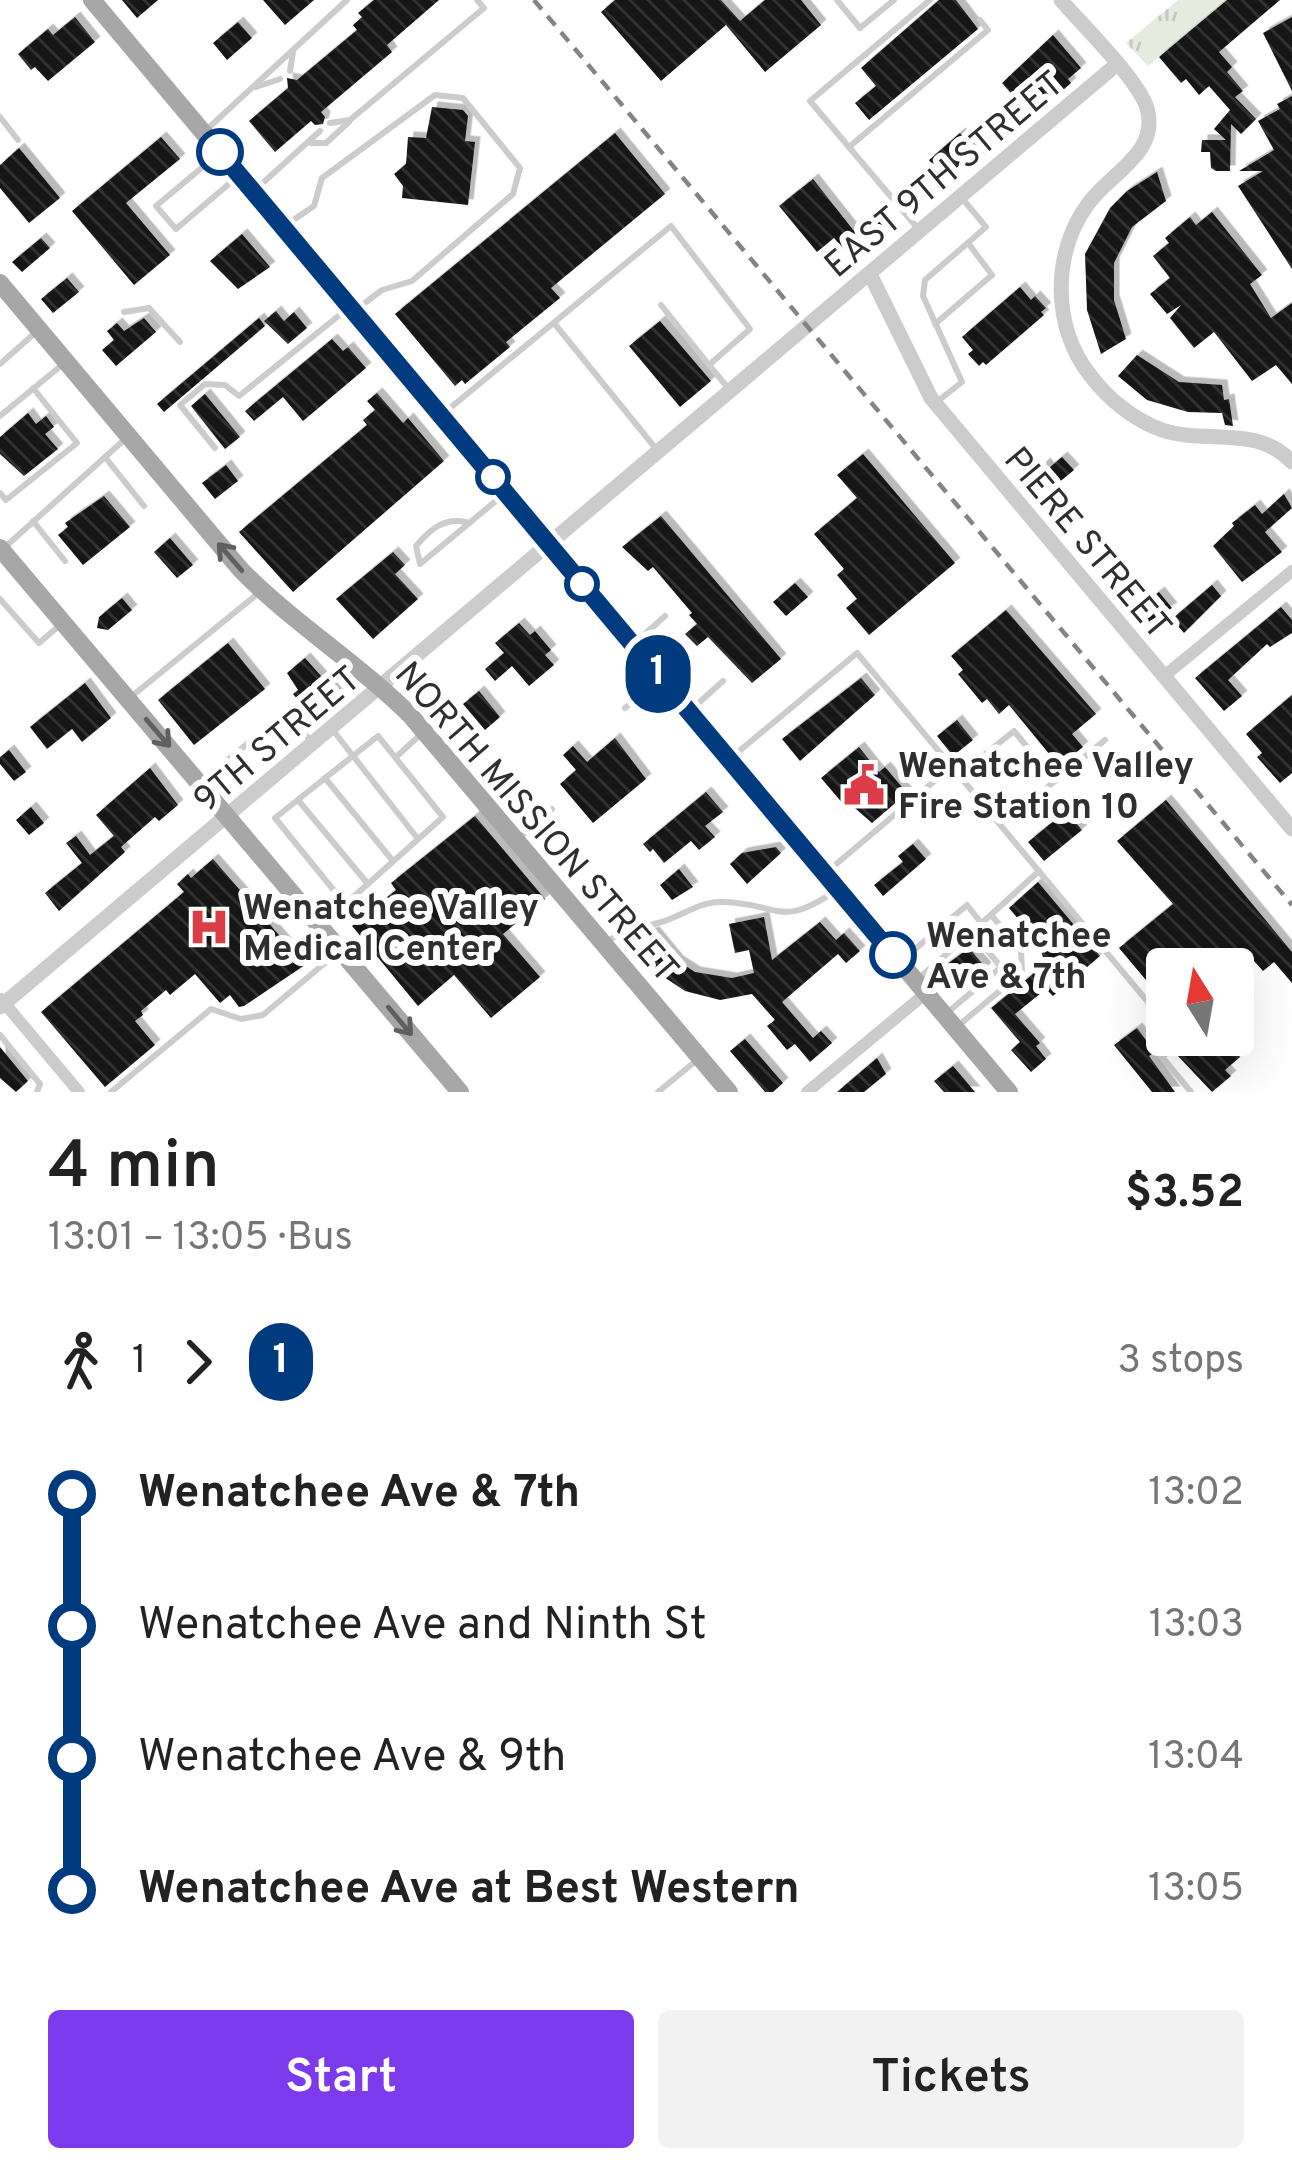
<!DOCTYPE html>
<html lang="en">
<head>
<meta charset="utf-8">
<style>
  body { margin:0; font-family:Overpass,sans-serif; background:#f2f2f2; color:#222; height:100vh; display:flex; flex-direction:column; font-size:45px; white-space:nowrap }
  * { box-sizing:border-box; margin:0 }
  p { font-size:39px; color:#767676 }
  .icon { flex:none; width:66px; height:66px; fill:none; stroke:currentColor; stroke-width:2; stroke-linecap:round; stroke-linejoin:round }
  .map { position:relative; height:1092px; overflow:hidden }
  .sheet { display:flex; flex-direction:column; background:#fff; flex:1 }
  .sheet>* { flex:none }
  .badge { padding:0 24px; border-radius:39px; font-size:42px; line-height:78px }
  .needle { width:78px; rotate:349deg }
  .fabs { position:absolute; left:1146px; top:948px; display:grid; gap:24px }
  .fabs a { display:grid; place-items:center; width:108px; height:108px; border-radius:12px; background:#fff; box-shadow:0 12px 48px #0002; font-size:60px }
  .map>.badge { position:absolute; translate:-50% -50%; box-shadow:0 0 0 6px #fff }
  .legs { display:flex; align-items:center; gap:18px; height:132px; padding:0 48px; font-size:39px }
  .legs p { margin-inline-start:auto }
  .head { display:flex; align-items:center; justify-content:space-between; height:204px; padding:0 48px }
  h1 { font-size:66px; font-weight:600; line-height:90px }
  .action { display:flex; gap:24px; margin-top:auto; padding:24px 48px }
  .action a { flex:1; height:138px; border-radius:12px; background:#7c3aed; color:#fff; font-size:48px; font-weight:600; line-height:138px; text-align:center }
  .action a+a { background:#f2f2f2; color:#222 }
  ul { padding:0 48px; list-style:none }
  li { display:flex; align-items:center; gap:42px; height:132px; font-size:45px }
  li i { display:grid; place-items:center; width:18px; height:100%; margin:0 15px; background:currentColor }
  li i::after { content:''; width:30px; height:30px; margin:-15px; border:9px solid; border-radius:50%; background:#fff }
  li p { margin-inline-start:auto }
  li:first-child i { background:linear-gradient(#0000 50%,currentColor 0) }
  li:last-child i { background:linear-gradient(currentColor 50%,#0000 0) }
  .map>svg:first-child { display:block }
</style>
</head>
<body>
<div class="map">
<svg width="1292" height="1092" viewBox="0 0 1292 1092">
  <defs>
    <pattern id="grass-tufts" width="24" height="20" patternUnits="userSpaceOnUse" patternTransform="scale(3)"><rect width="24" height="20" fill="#e5ebde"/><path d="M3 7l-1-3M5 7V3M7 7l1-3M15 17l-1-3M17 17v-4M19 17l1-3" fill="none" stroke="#c5cabf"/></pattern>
    <pattern id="building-back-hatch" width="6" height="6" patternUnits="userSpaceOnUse" patternTransform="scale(3)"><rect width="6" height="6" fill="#161616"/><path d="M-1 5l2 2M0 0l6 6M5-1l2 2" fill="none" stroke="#303030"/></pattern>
    <filter id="shadow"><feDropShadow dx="5.5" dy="-5.5" stdDeviation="0" flood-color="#0004"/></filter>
  </defs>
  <rect width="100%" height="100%" fill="#fff"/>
  <path fill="url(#grass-tufts)" d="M1178,0H1226L1148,66L1126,43Z"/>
  <g fill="url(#building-back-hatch)" filter="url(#shadow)">
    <path d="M122,0H158L137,18Z"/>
    <path d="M263,0H314L285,25Z"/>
    <path d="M374,0H439L387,45L392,52L321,112L325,117L323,124L315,125L311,121L275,152L249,121L288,88L287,78L297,80L357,30L353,25L362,17L358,13Z"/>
    <path d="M615,0H721L740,21L765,0H801L821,25L765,72L726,25L661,81L601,12Z"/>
    <path d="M939,0H956L978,29L869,120L855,103L876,86L861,68Z"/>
    <path d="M1227,0H1280L1219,52L1232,67L1227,72L1243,91L1235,97L1256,119L1241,134L1231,124L1230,171H1216L1211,168L1210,152H1201L1202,140H1226L1214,129L1230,110L1209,86L1199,95L1186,79L1181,83L1159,57Z"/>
    <path d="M75,17L95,42L48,81L35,67L31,70L18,54L48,29L53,35Z"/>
    <path d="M1292,17V91L1263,33Z"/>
    <path d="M238,22L252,38L227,60L213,43Z"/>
    <path d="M1053,35L1081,68L1068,79L1071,83L1047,104L1038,93L1022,106L1002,83Z"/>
    <path d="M1292,96V269L1238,186L1263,171H1239L1274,150L1258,121L1280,109L1277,104Z"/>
    <path d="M432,107L463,110L468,116L465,141L475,142L468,205L402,198L403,186L394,174L406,164L408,137L426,138Z"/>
    <path d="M615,133L665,194L551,288L560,298L506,342L510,347L465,384L462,380L455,386L395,314Z"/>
    <path d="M960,133L981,159L971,167L966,160L944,178L929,160Z"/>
    <path d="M161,137L180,159L126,203L170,255L134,285L72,211Z"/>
    <path d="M19,148L60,198L29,223L0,188V165Z"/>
    <path d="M1157,172L1166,201L1132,227L1114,263V300L1126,339L1101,354L1087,310L1085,254L1110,208L1127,191Z"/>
    <path d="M813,179L854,231L879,210L893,228L853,261L834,238L817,252L779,206Z"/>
    <path d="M1212,212L1262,275L1250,284L1271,318L1292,303V384L1276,365L1252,381L1214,332L1194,348L1170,318L1181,305L1167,314L1150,294L1170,278L1153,256L1169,243L1165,238L1190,217L1196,225Z"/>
    <path d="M242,234L270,267L238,289L210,261Z"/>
    <path d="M41,238L50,248L22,272L12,262Z"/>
    <path d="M67,278L79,292L53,313L41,299Z"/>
    <path d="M1020,287L1031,300L1035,296L1046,308L1041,312L1044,315L986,365L983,362L979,366L968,354L973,350L962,337Z"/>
    <path d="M276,311L284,321L294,312L307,328L288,344L264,321Z"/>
    <path d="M144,318L156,332L116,366L102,350L114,340L107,331L117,323L124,331Z"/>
    <path d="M259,318L265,326L164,412L157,404Z"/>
    <path d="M660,321L711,381L680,407L629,346Z"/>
    <path d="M332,339L343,351L348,347L366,368L303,421L283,397L254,421L245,411Z"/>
    <path d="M1137,355L1179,382L1222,385L1224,400L1229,399L1233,426L1225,425L1222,413L1188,412L1147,400L1118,376Z"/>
    <path d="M377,393L403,423L408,418L444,461L293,592L239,532L367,425L363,420L375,410L367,401Z"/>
    <path d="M205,394L240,437L225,449L191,406Z"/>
    <path d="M28,413L36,424L46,416L54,427L45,434L58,449L24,476L0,454V437Z"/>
    <path d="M863,454L955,563L869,635L846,608L857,599L837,575L844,569L814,534L857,498L837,475Z"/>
    <path d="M1062,457L1074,470L1046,493L1031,476L1045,463L1049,468Z"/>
    <path d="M226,465L238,481L215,499L202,483Z"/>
    <path d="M1284,494L1292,508L1265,532L1282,552L1242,582L1213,546L1234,526L1232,523L1255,505L1262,514Z"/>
    <path d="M104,496L130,527L83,565L58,535L68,527L65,523Z"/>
    <path d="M661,516L781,659L752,683L708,637L697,646L685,634L697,624L689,615L692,613L653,567L648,571L622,547Z"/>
    <path d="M170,538L193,565L177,578L154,552Z"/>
    <path d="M393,552L405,565L395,574L418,599L373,639L336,599Z"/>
    <path d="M795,583L808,597L786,616L773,602Z"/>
    <path d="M1212,585L1221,596L1184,633L1172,619Z"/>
    <path d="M1159,592L1172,608L1148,622L1138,609Z"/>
    <path d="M122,598L132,610L108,630L97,628L99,617Z"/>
    <path d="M1281,607L1292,620V633L1270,647L1267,644L1228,680L1242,696L1224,711L1195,678Z"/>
    <path d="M1006,610L1096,714L1072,734L1083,747L1059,766L1009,705L999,714L987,699L982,703L958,674L963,670L951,656Z"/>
    <path d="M519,623L530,635L535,631L551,650L545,655L554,665L529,686L512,666L495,681L485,669L504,653L495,643Z"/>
    <path d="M228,643L265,689L194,745L158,700Z"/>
    <path d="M305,658L338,695L312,716L293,694L298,690L287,673Z"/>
    <path d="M861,678L875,695L800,761L782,739Z"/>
    <path d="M85,683L111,718L82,742L72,729L47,749L30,727Z"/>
    <path d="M479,691L500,717L485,730L463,704Z"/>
    <path d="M1292,695V773L1280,783L1257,757L1262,753L1246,734Z"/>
    <path d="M957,720L973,740L953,756L937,736Z"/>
    <path d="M615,738L646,779L593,823L560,784L576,770L563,755L573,746L587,762Z"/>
    <path d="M859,747L879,772L885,767L907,793L872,823L848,802L844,805L821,778Z"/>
    <path d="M9,750L26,772L14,781L0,764V757Z"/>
    <path d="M150,768L178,805L159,821L155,817L121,847L125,852L59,911L45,893L82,863L66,843L76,836L90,855L114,836L96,815Z"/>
    <path d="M706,792L723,812L705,826L715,837L699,850L691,841L664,863L653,849L650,852L643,844Z"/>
    <path d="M1166,800L1292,952V983L1274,962L1263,971L1245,951L1224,969H1213L1198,952L1178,969H1167L1151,986L1119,948L1173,904L1117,841Z"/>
    <path d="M31,807L44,823L29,835L16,820Z"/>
    <path d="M1066,811L1082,830L1044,861L1028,842Z"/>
    <path d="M475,816L545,899L503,934L540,977L491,1018L454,975L418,1006L352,926L396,890L391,883Z"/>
    <path d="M913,844L926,859L883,896L874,885L903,862L898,856Z"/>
    <path d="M776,847L781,853L747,884L730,864L742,853Z"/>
    <path d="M213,859L305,965L244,1006L239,1007L230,995L220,1003L195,974L170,995L166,990L141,1011L143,1015L135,1021L155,1045L105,1087L41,1012L184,892L177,884L188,874L191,878Z"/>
    <path d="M679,869L693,887L672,900L660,885Z"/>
    <path d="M1038,882L1100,956L1053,996L1046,989L1015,1014L1040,1043L1036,1046L1046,1059L1031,1072L1011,1050L1020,1042L991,1008L1033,974L1030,970L1043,957L1038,943L1009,908Z"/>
    <path d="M764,917L772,960L820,922L836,940L844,933L860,951L846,963L838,954L782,1002L813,1038L821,1031L832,1043L810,1062L795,1044L787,1050L767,1026L775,1020L752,994L720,1000L685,991L655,971L633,937L654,932L678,961L695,972L732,978L754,973L749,950L735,953L729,924Z"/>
    <path d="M969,948L986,968L964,988L942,968Z"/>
    <path d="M1137,1028L1155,1052L1149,1056L1175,1092H1152L1114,1045Z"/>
    <path d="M1209,1035H1221L1240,1057L1225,1070L1231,1076L1212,1092L1178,1056Z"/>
    <path d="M745,1039L783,1083L773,1092H765L730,1051Z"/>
    <path d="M0,1047L28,1081L16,1092L0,1078Z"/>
    <path d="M877,1058L886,1074L864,1092H837Z"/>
    <path d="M953,1066L975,1092H944L934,1081Z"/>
  </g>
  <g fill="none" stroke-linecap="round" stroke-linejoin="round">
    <g stroke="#ccc" stroke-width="6">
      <path d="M837,0L860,28L894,0"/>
      <path d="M290,71L293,52"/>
      <path d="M256,87L280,79"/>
      <path d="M0,117L18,140"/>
      <path d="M330,123L350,120L484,8L477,0"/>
      <path d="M204,132L347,0"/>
      <path d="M311,143H326L349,122"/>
      <path d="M849,147L988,30L980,20"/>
      <path d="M217,155L156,206L176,229L237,177"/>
      <path d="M256,189L320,131"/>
      <path d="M286,225L314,206L322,178L435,95L463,98L520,168L513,194L412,281L382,290L357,309"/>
      <path d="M920,231L810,101L930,0"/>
      <path d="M661,305L709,365"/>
      <path d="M124,312L149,308L180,342"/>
      <path d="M554,323L657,450"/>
      <path d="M935,324L992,275L968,243"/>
      <path d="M0,364L36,332"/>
      <path d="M938,401L962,382L923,296L925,280L986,227L961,197"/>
      <path d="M444,413L671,226L750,329L709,365L729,389"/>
      <path d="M0,416L62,365"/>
      <path d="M215,448L180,405L205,384L225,385L239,396L347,309"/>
      <path d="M105,457L144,506"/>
      <path d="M0,493L6,500L77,443L33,388"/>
      <path d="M33,521L65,561"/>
      <path d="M470,523C446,516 431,528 416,546L420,564L503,495"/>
      <path d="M4,548L124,440"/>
      <path d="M0,599L39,643L60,625"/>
      <path d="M636,642L665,616"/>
      <path d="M132,696L261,591"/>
      <path d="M625,708L659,680"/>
      <path d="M692,709L723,681"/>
      <path d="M332,729L418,839"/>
      <path d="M396,757L420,735"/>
      <path d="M732,757L857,653L1167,1025"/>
      <path d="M959,775L1014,731L1055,781L1012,816"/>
      <path d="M325,778L393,861"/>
      <path d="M202,781L286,712L312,742"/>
      <path d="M1055,781L1105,740"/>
      <path d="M298,800L368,884"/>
      <path d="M520,837L552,809"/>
      <path d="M828,871L951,767"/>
      <path d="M324,923L443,817L378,736L275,818L345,904"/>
      <path d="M972,932L1039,871"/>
      <path d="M607,943C622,928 638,928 658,923C679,918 698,902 720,902C778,902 779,930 835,891"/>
      <path d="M901,961L967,905L982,924"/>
      <path d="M919,978L972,932L1001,967L947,1013"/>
      <path d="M958,1026L1022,972L1021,950L992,916"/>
      <path d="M0,1035L40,1084L37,1092"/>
      <path d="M1175,1035L1181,1041L1162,1057L1191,1092"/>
      <path d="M111,1092L211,1009L241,1019L263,1015L338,952"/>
      <path d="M658,1092L697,1060"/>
    </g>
    <g stroke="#ccc" stroke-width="12">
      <path d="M1163,677L1292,571"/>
      <path d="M1,999L79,1092"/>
      <path d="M807,1092L926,993"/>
    </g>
    <g stroke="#ccc" stroke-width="15">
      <path d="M1061,0C1082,25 1138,79 1147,108C1160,153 1110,173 1088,204C1052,253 1052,327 1090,375C1108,399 1134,420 1162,430C1207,445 1256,424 1292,462"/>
      <path d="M870,274L931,398L1292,829"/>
      <path d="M0,1007L1116,65"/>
    </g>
    <g stroke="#a7a7a7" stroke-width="18">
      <path d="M92,0L1009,1092"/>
      <path d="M0,283L241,570C294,624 358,663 411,716L729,1092"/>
      <path d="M0,548L460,1092"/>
    </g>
    <path stroke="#848484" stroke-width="4.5" stroke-dasharray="12 9" stroke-linecap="butt" d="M534,0L1292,905"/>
  </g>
  <defs><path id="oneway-shaft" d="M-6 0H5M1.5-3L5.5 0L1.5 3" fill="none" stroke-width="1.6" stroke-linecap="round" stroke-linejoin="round" transform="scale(3)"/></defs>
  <g stroke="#5f5f5f">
    <use href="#oneway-shaft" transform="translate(230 557) rotate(-131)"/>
    <use href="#oneway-shaft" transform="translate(158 733) rotate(49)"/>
    <use href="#oneway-shaft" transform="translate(400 1021) rotate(50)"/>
  </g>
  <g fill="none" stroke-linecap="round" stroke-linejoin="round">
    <g stroke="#fff" stroke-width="27">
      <path id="line-1" d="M220,152L893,955"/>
    </g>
    <use href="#line-1" stroke="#003b80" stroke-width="18"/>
  </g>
  <defs>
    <g id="civic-bare" transform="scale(3.24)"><path d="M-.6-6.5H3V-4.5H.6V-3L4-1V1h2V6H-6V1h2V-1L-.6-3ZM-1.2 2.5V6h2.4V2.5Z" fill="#db3c45" stroke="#fff" stroke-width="2.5" paint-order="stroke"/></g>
    <g id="hospital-bare" transform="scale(3.24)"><path d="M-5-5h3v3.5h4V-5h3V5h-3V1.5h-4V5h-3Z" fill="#db3c45" stroke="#fff" stroke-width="2.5" paint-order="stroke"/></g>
  </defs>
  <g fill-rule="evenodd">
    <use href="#civic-bare" x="864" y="785"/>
    <use href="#hospital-bare" x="209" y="927"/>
  </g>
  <g fill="#fff" stroke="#003b80" stroke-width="6">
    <circle cx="220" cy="152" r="21"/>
    <circle cx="493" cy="477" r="15"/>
    <circle cx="582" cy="584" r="15"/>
    <circle cx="893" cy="955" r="21"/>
  </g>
  <g text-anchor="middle" stroke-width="12" stroke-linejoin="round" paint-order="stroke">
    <g font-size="36" fill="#2f2f2f" stroke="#fff">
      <text transform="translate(943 173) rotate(-40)" y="13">EAST 9TH STREET</text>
      <text transform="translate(1089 542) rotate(50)" y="13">PIERE STREET</text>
      <text transform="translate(276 738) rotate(-40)" y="13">9TH STREET</text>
      <text transform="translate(538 821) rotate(49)" y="13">NORTH MISSION STREET</text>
    </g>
    <g font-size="36" font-weight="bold" fill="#2f2f2f" stroke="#fff" text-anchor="start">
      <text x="898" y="777">Wenatchee Valley<tspan x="898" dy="41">Fire Station 10</tspan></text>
      <text x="243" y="919">Wenatchee Valley<tspan x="243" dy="41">Medical Center</tspan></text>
    </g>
    <g font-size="36" font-weight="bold" fill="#2f2f2f" stroke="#fff" text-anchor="start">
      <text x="926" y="947">Wenatchee<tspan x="926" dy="41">Ave &amp; 7th</tspan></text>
    </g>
  </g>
</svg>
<div class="fabs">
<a><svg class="needle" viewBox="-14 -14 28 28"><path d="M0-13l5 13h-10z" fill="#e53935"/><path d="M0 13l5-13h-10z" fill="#767676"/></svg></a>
</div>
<b class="badge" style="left:658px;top:674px;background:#003b80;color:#fff">1</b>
</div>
<section class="sheet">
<div class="head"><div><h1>4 min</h1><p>13:01 – 13:05 · Bus</p></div><b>$3.52</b></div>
<div class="legs"><svg class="icon" aria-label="walk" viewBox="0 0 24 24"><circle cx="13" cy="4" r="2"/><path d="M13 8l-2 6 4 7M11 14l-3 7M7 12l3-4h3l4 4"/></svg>1<svg class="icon" aria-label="forward" viewBox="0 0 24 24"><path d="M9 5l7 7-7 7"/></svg><b class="badge" style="background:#003b80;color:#fff">1</b><p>3 stops</p></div>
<ul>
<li><i style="color:#003b80"></i><b>Wenatchee Ave &amp; 7th</b><p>13:02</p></li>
<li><i style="color:#003b80"></i><span>Wenatchee Ave and Ninth St</span><p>13:03</p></li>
<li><i style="color:#003b80"></i><span>Wenatchee Ave &amp; 9th</span><p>13:04</p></li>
<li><i style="color:#003b80"></i><b>Wenatchee Ave at Best Western</b><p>13:05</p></li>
</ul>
<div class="action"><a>Start</a><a>Tickets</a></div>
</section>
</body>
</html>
